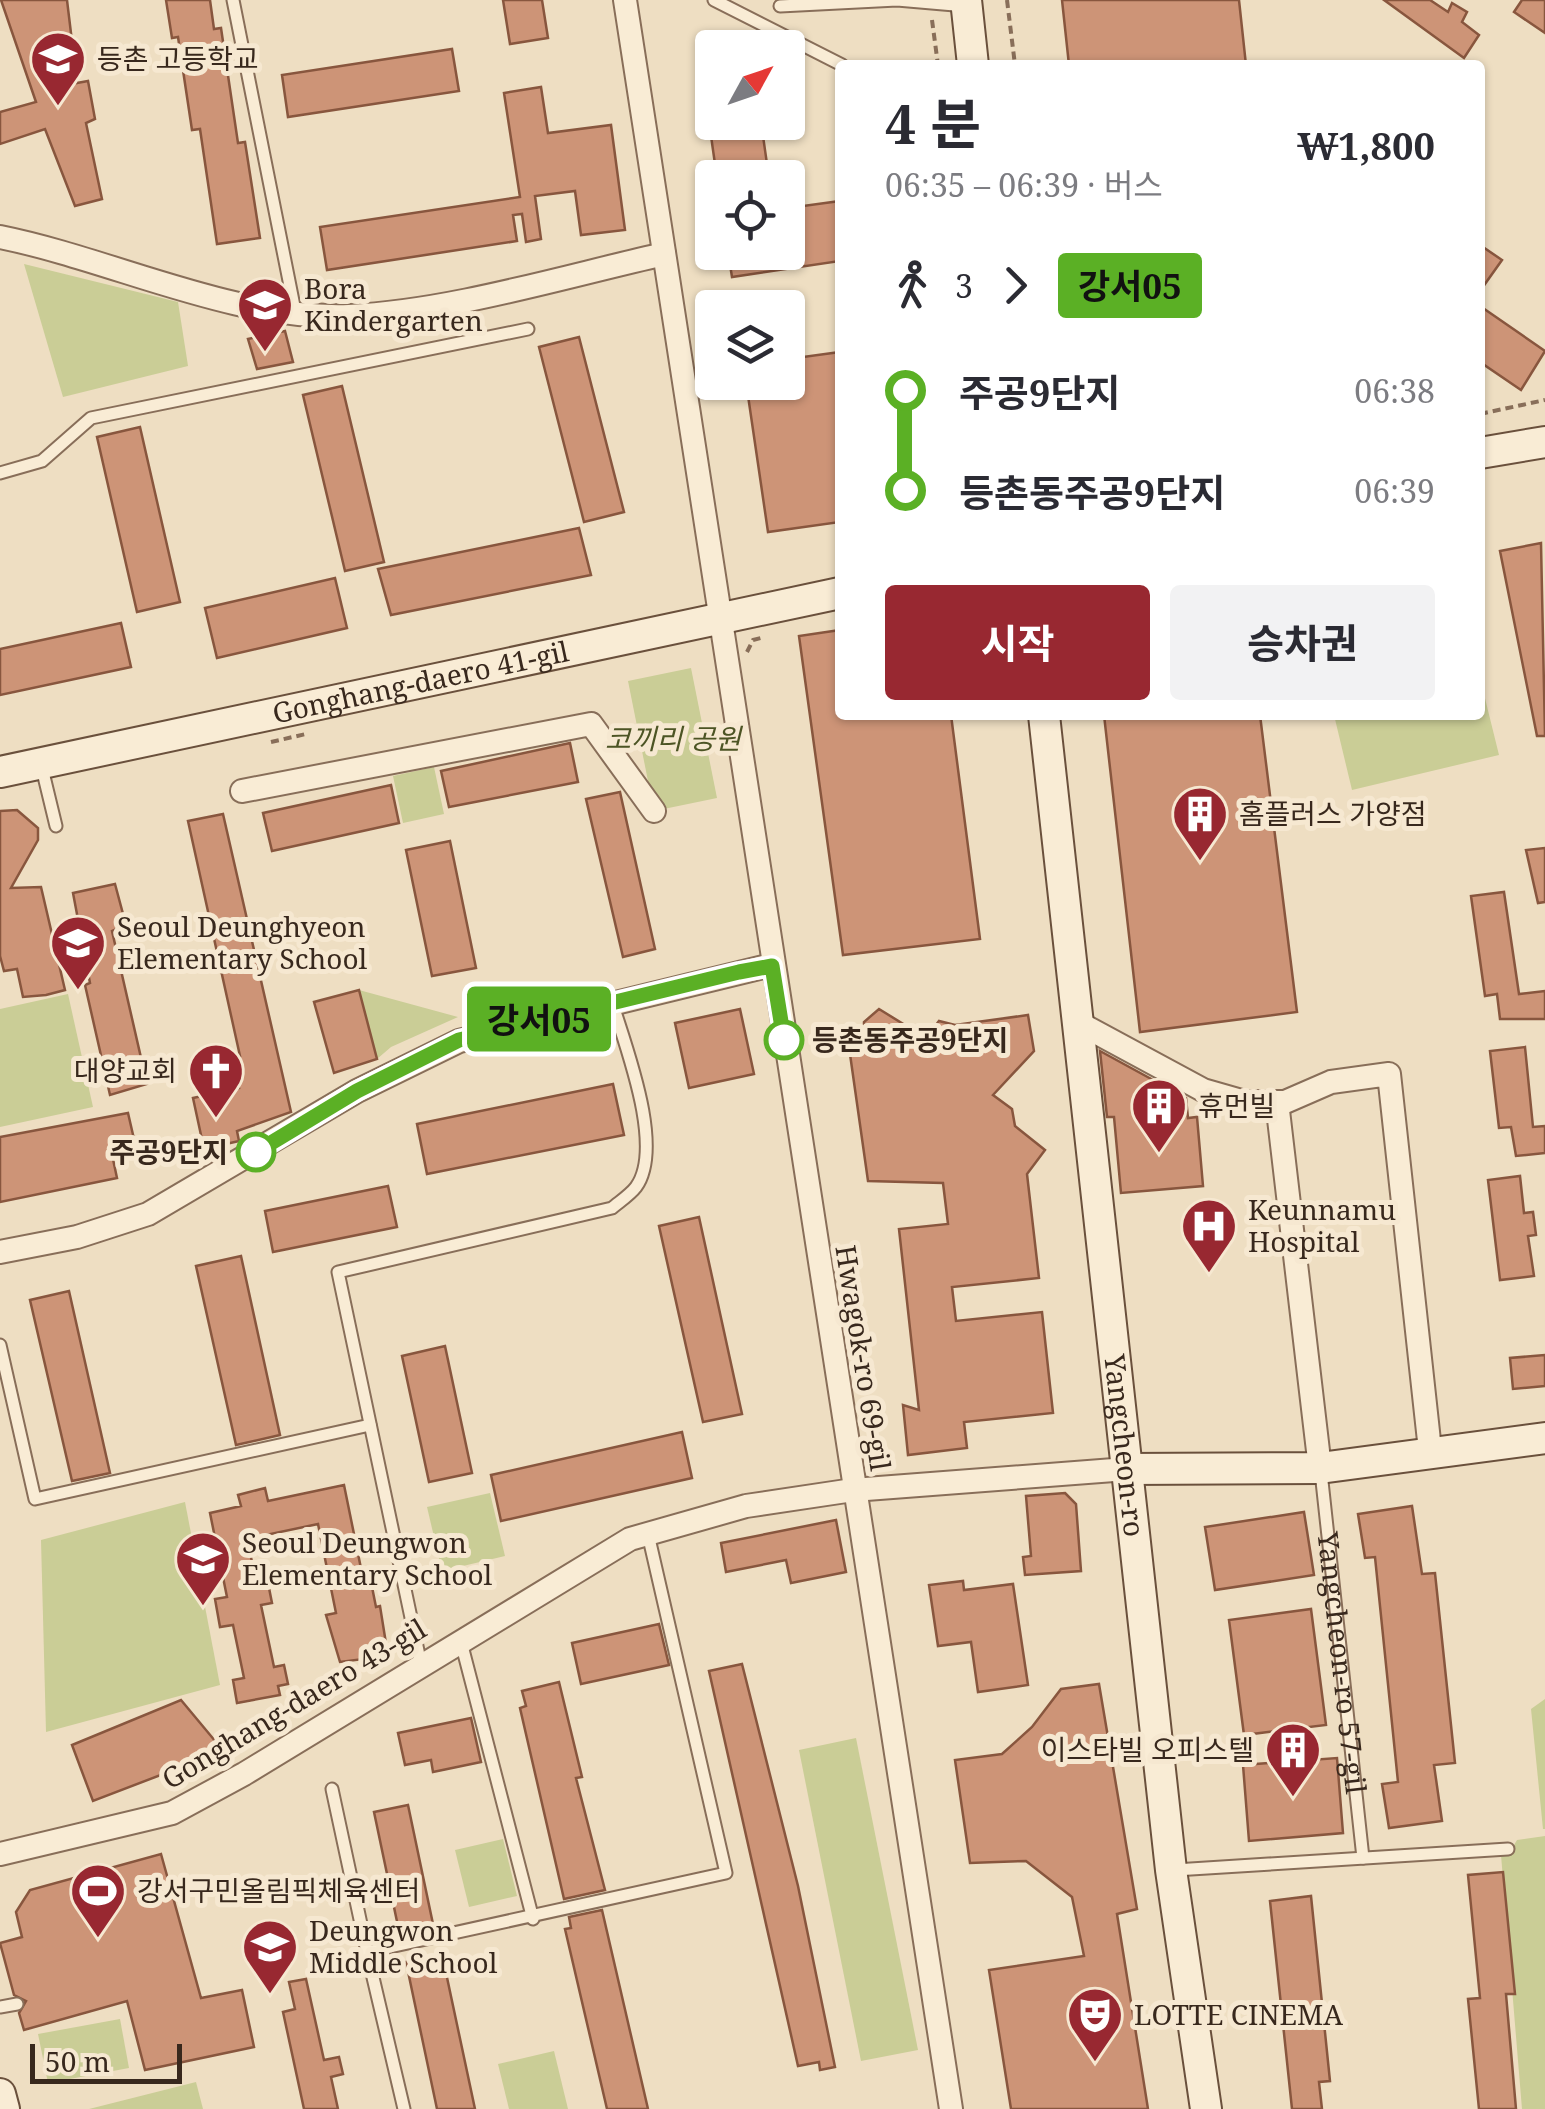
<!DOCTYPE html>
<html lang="ko">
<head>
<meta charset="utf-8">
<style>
  body { margin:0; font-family:"Noto Serif","Noto Sans KR",serif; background:#f2f2f3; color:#2b2b33; height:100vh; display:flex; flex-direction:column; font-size:38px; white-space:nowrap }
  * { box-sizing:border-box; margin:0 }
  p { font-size:32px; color:#7c7c81 }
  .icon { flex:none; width:55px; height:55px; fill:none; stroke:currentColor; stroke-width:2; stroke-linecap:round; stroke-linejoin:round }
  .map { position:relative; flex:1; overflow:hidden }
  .side { position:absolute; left:835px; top:60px; width:650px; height:660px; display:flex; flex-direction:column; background:#fff; border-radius:10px; box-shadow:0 2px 8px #0004 }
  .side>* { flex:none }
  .badge { padding:0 20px; border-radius:8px; font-size:35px; line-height:65px }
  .needle { width:65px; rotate:50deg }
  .fabs { position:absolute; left:695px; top:30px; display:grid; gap:20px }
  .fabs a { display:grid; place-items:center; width:110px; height:110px; border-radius:10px; background:#fff; box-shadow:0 2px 8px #0004; font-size:50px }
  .scale { position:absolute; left:30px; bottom:25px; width:152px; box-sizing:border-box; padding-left:10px; border:5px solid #38281d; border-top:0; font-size:28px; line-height:35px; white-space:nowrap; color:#38281d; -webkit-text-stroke:8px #f6e8d1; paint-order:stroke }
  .map>.badge { position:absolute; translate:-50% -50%; box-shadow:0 0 0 5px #fff }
  .legs { display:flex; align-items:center; gap:15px; height:110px; padding:0 50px; font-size:32px }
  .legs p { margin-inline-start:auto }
  .head { display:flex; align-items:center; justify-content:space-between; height:170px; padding:0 50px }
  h1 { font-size:55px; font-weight:700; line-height:75px }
  .action { display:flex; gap:20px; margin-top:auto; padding:20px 50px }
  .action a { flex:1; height:115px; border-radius:10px; background:#982831; color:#fff; font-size:40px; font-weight:700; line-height:115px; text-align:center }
  .action a+a { background:#f2f2f3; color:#2b2b33 }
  ul { padding:0 50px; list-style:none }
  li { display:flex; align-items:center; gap:35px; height:100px; font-size:38px }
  li i { display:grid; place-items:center; width:15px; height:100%; margin:0 12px; background:currentColor }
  li i::after { content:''; width:25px; height:25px; margin:-12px; border:8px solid; border-radius:50%; background:#fff }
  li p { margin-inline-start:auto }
  li:first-child i { background:linear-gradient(#0000 50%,currentColor 0) }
  li:last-child i { background:linear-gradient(currentColor 50%,#0000 0) }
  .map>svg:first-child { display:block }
</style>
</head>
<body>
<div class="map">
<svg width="1545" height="2109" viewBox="0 0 1545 2109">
  <rect width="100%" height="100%" fill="#eedec2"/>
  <g fill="#cacd96">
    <path d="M24,264L178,302L188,366L63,397Z"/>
    <path d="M691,668L717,798L654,811L628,681Z"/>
    <path d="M1480,678L1499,755L1352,790L1334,715H1480Z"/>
    <path d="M434,767L444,814L403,823L393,776Z"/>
    <path d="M359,990L458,1017L391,1047L377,1059Z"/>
    <path d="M68,994L93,1107L0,1127V1009Z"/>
    <path d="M490,1493L505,1556L442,1571L427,1507Z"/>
    <path d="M185,1502L220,1685L46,1732L41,1540Z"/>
    <path d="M1545,1699V1829H1543L1531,1709Z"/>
    <path d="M856,1738L918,2050L861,2061L799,1750Z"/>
    <path d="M1545,1836V2109H1522L1501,1855H1508L1517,1840Z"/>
    <path d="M503,1839L517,1896L469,1907L455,1850Z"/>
    <path d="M120,2019L129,2068L48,2083L38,2034Z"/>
    <path d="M554,2051L568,2109H509L498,2064Z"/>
    <path d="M196,2082L203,2109H89Z"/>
  </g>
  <g fill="#cd9477" stroke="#88563e" stroke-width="2.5">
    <path d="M1,0H67L77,83L88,81L95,119L86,123L102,199L75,206L45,129L0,144V112L36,102Z"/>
    <path d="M166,0H210L214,29L221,28L238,143L245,142L260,238L217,244L200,129L192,130L178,37L172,38Z"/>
    <path d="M503,0H542L548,38L510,44Z"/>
    <path d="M1062,0H1239L1246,65H1069Z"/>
    <path d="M1384,0H1430L1448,12L1452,3L1467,12L1462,22L1479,35L1464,58Z"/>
    <path d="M1522,0H1545V33L1514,12Z"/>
    <path d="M452,49L459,91L288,117L282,75Z"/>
    <path d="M541,87L548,133L611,125L625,230L581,235L575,191L535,196L541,239L526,242L522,214L513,215L517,241L327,270L320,227L520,197L504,93Z"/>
    <path d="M709,122H761L769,178H717Z"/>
    <path d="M840,201V261L732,277L728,252H788V208Z"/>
    <path d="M1480,245L1502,260L1480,291Z"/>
    <path d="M1480,306L1545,351L1521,390L1480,362Z"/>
    <path d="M285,331L293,362L257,369L248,339Z"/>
    <path d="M579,337L624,512L584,522L539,347Z"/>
    <path d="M840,352V522L768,532L746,382H788V359Z"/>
    <path d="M342,386L384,562L345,571L303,395Z"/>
    <path d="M140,427L180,602L137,612L97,437Z"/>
    <path d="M579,528L591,575L391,615L378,569Z"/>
    <path d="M1541,543L1545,736H1537L1500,551Z"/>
    <path d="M335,578L347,628L217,658L205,608Z"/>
    <path d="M121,623L131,667L0,695V649Z"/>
    <path d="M840,630V715H951L980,939L843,955L799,636Z"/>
    <path d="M1104,715H1260L1297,1012L1140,1032Z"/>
    <path d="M570,743L578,782L449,807L441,771Z"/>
    <path d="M391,785L399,823L272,851L263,813Z"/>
    <path d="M620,792L655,949L623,957L586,799Z"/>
    <path d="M17,810L38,828V840L11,888L41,887L65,990L46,995L23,997L17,969L4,971L0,956V811Z"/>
    <path d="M223,814L291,1112L237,1131L239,1141L204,1149L193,1098L239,1088L232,1058L240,1056L188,821Z"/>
    <path d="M450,841L476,968L432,976L406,850Z"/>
    <path d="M1545,848V902L1538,903L1526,850Z"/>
    <path d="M115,884L126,925L112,931L147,1084L110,1095L85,985L90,983L73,893Z"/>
    <path d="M1504,892L1519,994L1545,991V1019H1500L1497,994L1485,996L1471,896Z"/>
    <path d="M359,990L377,1059L334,1073L314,1002Z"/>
    <path d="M740,1009L754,1074L689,1088L675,1023Z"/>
    <path d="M879,1009L926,1038L939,1021L955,1025L1028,1015L1034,1051L993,1095L1012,1109L1015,1126L1045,1150L1027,1174L1039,1278L952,1287L956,1321L1042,1312L1053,1413L964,1422L967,1448L908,1455L903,1405L919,1410L899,1229L948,1224L943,1183L868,1181L848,1040L864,1038V1022Z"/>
    <path d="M1525,1047L1533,1127L1545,1126V1153L1516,1156L1511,1127L1499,1128L1490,1051Z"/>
    <path d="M1100,1051L1186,1098L1188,1118L1197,1117L1203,1186L1121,1193L1114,1117H1107Z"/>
    <path d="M613,1084L624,1135L427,1174L417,1124Z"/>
    <path d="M128,1113L134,1139L110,1145L117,1178L0,1202V1137Z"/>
    <path d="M1520,1176L1524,1213L1533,1212L1536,1235L1528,1236L1534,1276L1500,1280L1488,1180Z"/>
    <path d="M388,1186L397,1227L273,1252L265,1211Z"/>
    <path d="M699,1217L742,1414L703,1422L659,1226Z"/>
    <path d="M241,1256L280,1435L236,1445L196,1266Z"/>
    <path d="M69,1291L110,1473L72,1481L30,1300Z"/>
    <path d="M445,1346L472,1473L429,1482L402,1356Z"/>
    <path d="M1545,1355V1386L1513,1389L1510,1358Z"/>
    <path d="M682,1432L692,1478L501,1521L491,1475Z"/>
    <path d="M344,1485L365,1588L372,1587L376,1607L380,1606L388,1656L340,1662L326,1615L336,1613L318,1524L247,1539L257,1585L268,1583L272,1603L261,1605L274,1667L284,1665L288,1684L278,1686L280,1695L237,1703L233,1680L244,1678L233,1625L220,1627L215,1599L227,1597L210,1513L241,1506L238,1495L265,1488L268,1501Z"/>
    <path d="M1065,1493L1076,1504L1081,1571L1025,1575L1023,1557L1031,1556L1026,1496Z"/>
    <path d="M1412,1506L1422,1574L1435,1573L1455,1763L1434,1765L1442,1821L1389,1828L1382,1784L1398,1782L1375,1557L1365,1558L1358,1514Z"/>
    <path d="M1304,1512L1314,1575L1215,1590L1205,1527Z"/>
    <path d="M836,1520L846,1572L791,1583L786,1560L726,1572L721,1543Z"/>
    <path d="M963,1581L964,1590L1013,1584L1028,1685L978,1692L971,1642L938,1646L929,1585Z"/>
    <path d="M1311,1609L1326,1725L1244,1735L1229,1620Z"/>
    <path d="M659,1624L669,1665L581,1684L572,1643Z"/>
    <path d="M742,1664L798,1886L835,2067L820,2070L819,2062L798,2066L709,1671Z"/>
    <path d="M559,1682L582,1777L576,1778L605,1890L564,1899L520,1708L526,1706L522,1691Z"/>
    <path d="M1099,1684L1137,1909L1117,1914L1148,2109H1011L989,1970L1084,1956L1072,1897L1026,1861L970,1863L955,1760L1002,1754L1032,1727L1061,1689Z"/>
    <path d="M181,1700L216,1742L175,1777L171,1771L93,1801L72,1745Z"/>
    <path d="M471,1718L481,1762L433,1772L431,1760L405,1765L398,1733Z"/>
    <path d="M1337,1758L1343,1833L1249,1841L1243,1765Z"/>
    <path d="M408,1805L433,1924L399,1931L374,1812Z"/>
    <path d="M161,1854L201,1998L242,1990L254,2047L145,2070L127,2001L24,2030L19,2013L26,2001L14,1995L0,1943L22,1937L16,1912L30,1890Z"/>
    <path d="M1503,1872L1515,1994H1506L1516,2109H1479L1468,1999L1480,1998L1468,1875Z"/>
    <path d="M1311,1896L1330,2081L1319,2082L1322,2109H1292L1270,1901Z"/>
    <path d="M602,1910L648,2109H607L565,1929L571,1928L569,1917Z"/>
    <path d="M442,1954L475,2109H437L406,1962Z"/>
    <path d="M306,1979L324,2060L339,2057L343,2074L331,2077L338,2109H304L283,2012L295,2009L289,1982Z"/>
  </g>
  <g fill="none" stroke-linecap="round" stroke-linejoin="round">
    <g stroke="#886e59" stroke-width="15">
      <g id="lane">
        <path d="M233,0L295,311"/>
        <path d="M714,0L842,65"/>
        <path d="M780,6L897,0L966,6"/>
        <path d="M0,473L42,461L91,418L528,329"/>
        <path d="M41,764L56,826"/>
        <path d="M0,1345L35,1499L370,1425"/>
        <path id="s1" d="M1321,1472L1363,1858"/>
        <path d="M461,1642L533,1919"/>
        <path d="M421,1665L338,1272L612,1208C619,1202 630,1195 636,1187C665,1147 625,1045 612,1002"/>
        <path d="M332,1789L367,1952"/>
        <path d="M1175,1870L1508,1849"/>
        <path d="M0,2007L17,2004"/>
        <path d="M404,2109L367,1952L726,1873L648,1534"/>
      </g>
    </g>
    <g stroke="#886e59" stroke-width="26">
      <g id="street">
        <path d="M625,0L951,2109"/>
        <path d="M0,237C114,260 231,320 349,316C448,312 566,276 664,254"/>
        <path d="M242,791L591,724L654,811"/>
        <path d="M1077,1022L1203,1090L1245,1102H1285L1331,1082L1389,1074L1430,1450"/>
        <path d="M1277,1102L1320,1468"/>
        <path d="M0,1252L77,1237L148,1214L357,1091L459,1041L772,965"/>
        <path d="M0,1854L172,1813L244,1774L630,1539L746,1506L853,1490L1127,1469"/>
      </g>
    </g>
    <g stroke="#6a503c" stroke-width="34">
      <g id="secondary">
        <path d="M966,0L973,65"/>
        <path d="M1480,453L1545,442"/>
        <path id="s2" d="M1044,715L1171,1870L1206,2109"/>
        <path id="s3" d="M0,772L840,593"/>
        <path d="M1127,1469L1320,1468L1545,1438"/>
        <path d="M0,2094L4,2109"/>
      </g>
    </g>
    <g stroke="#886e59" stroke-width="4" stroke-dasharray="8 5" stroke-linecap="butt">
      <path d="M1007,0L1015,65"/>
      <path d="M932,20L938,65"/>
      <path d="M1480,414L1545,400"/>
      <path d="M747,652L753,640L765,637"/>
      <path d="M271,742L306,734"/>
    </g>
    <use href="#lane" stroke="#f9ecd5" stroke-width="11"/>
    <use href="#street" stroke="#f9ecd5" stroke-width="22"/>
    <use href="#secondary" stroke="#f9ecd5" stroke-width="30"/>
  </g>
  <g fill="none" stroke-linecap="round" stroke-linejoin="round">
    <g stroke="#fff" stroke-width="22">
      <path id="line-1" d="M256,1152L357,1091L459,1040L739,972L772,966L784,1040"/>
    </g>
    <use href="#line-1" stroke="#5bb025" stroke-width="15"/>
  </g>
  <defs>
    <g id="school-pin" transform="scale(2.875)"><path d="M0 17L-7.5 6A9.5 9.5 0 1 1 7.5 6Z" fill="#982831" stroke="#f6e8d1"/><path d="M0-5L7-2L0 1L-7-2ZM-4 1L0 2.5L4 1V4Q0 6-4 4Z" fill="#fff"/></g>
    <g id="building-pin" transform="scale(2.875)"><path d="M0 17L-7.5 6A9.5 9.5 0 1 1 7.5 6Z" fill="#982831" stroke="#f6e8d1"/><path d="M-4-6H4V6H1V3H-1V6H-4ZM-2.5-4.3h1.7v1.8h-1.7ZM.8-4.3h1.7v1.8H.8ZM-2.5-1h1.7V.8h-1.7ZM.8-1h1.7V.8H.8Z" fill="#fff"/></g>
    <g id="church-pin" transform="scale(2.875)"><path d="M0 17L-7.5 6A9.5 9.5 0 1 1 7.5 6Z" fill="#982831" stroke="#f6e8d1"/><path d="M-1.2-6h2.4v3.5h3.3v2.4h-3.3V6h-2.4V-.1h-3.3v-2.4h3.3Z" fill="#fff"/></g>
    <g id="hospital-pin" transform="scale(2.875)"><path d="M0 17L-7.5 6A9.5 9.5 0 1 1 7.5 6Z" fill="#982831" stroke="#f6e8d1"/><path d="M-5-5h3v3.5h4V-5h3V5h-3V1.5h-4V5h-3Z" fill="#fff"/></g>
    <g id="stadium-pin" transform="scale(2.875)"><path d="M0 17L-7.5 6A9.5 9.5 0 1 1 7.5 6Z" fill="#982831" stroke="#f6e8d1"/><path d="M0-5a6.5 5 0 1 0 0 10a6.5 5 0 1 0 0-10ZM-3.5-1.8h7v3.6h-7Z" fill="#fff"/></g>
    <g id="theatre-pin" transform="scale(2.875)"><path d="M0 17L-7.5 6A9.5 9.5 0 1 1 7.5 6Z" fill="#982831" stroke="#f6e8d1"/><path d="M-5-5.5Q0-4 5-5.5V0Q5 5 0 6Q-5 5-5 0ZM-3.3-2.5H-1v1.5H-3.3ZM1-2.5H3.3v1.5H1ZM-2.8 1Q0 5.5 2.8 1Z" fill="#fff"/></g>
  </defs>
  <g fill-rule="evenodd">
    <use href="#school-pin" x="58" y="59"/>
    <use href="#school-pin" x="265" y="305"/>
    <use href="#building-pin" x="1200" y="814"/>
    <use href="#school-pin" x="78" y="943"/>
    <use href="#church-pin" x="216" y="1071"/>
    <use href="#building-pin" x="1159" y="1106"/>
    <use href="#hospital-pin" x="1209" y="1226"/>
    <use href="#school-pin" x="203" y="1559"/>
    <use href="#building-pin" x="1293" y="1750"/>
    <use href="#stadium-pin" x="98" y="1891"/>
    <use href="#school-pin" x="270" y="1947"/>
    <use href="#theatre-pin" x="1095" y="2015"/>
  </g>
  <g fill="#fff" stroke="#5bb025" stroke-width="5">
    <circle cx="784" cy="1040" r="18"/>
    <circle cx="256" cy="1152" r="18"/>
  </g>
  <g text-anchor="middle" stroke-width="10" stroke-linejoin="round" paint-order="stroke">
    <g font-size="28" fill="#38281d" stroke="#f6e8d1" text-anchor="start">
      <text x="97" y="69">등촌 고등학교</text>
      <text x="304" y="299">Bora<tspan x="304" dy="32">Kindergarten</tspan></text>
      <text x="1239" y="824">홈플러스 가양점</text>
      <text x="117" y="937">Seoul Deunghyeon<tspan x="117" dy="32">Elementary School</tspan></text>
      <text x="177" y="1081" text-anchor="end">대양교회</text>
      <text x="1198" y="1116">휴먼빌</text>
      <text x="1248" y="1220">Keunnamu<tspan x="1248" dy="32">Hospital</tspan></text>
      <text x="242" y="1553">Seoul Deungwon<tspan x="242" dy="32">Elementary School</tspan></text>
      <text x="1254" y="1760" text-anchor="end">이스타빌 오피스텔</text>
      <text x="137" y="1901">강서구민올림픽체육센터</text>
      <text x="309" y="1941">Deungwon<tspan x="309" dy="32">Middle School</tspan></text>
      <text x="1134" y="2025">LOTTE CINEMA</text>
    </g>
    <g font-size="28" fill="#38281d" stroke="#f6e8d1">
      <text dy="10" stroke="none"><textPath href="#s3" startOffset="430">Gonghang-daero 41-gil</textPath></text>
      <text transform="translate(863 1358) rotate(81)" y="10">Hwagok-ro 69-gil</text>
      <text dy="10" stroke="none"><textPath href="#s2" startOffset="735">Yangcheon-ro</textPath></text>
      <text dy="10" stroke="none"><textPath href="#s1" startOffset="192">Yangcheon-ro 57-gil</textPath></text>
      <text transform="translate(294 1704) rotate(-31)" y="10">Gonghang-daero 43-gil</text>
    </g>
    <g font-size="28" font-style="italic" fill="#4c5424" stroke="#f6e8d1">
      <text x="673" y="749">코끼리 공원</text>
    </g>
    <g font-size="28" font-weight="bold" fill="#38281d" stroke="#f6e8d1" text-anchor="start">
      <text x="812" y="1050">등촌동주공9단지</text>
      <text x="228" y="1162" text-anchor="end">주공9단지</text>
    </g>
  </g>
</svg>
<div class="fabs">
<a><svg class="needle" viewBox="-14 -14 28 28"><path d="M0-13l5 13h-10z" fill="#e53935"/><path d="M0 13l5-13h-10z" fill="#7c7c81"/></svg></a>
<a><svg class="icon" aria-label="locate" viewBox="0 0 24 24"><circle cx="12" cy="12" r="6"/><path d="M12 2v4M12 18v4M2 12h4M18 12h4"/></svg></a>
<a><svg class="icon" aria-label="layers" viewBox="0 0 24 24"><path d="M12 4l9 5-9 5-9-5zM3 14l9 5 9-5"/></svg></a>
</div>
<div class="scale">50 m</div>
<b class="badge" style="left:539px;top:1019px;background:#5bb025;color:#111">강서05</b>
<section class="side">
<div class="head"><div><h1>4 분</h1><p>06:35 – 06:39 · 버스</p></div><b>₩1,800</b></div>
<div class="legs"><svg class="icon" aria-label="walk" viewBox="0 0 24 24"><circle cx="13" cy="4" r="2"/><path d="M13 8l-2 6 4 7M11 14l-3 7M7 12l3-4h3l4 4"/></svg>3<svg class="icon" aria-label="forward" viewBox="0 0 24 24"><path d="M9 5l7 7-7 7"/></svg><b class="badge" style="background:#5bb025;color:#111">강서05</b></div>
<ul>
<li><i style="color:#5bb025"></i><b>주공9단지</b><p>06:38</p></li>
<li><i style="color:#5bb025"></i><b>등촌동주공9단지</b><p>06:39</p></li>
</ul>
<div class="action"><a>시작</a><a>승차권</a></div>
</section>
</div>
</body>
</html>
